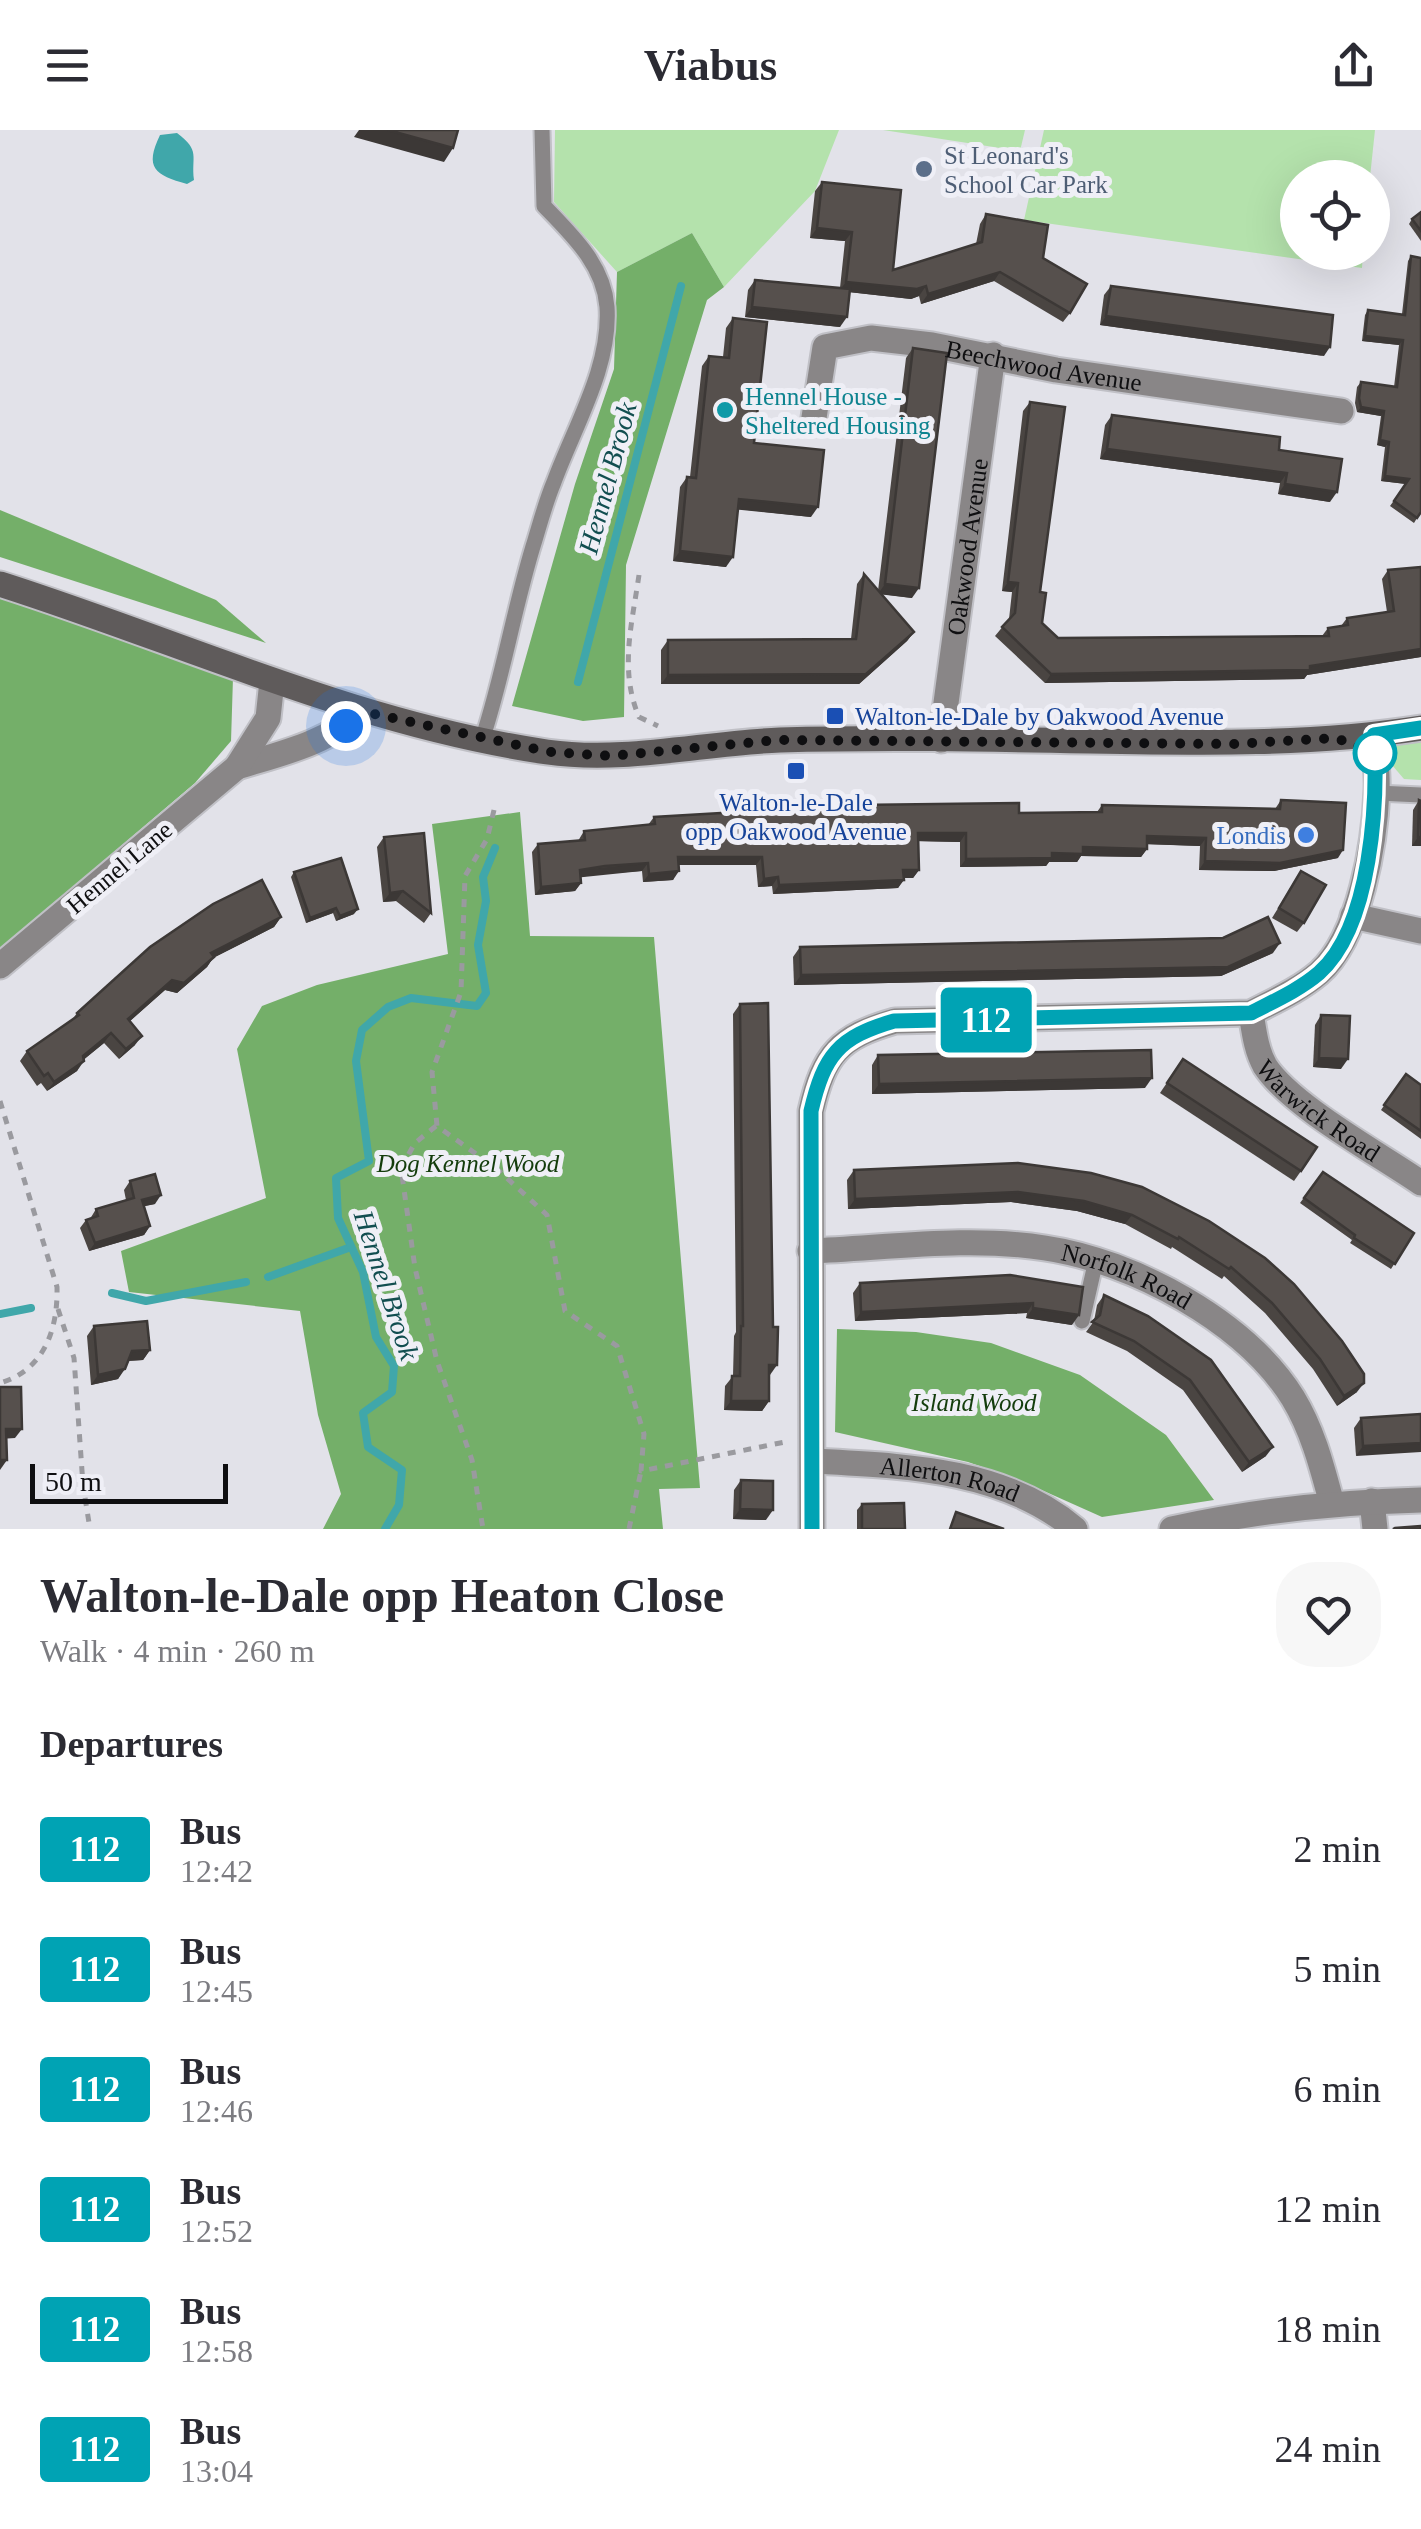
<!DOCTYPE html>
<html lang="en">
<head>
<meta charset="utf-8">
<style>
  body { margin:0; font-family:"Times New Roman",serif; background:#f7f7f7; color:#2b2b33; height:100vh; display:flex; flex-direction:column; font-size:38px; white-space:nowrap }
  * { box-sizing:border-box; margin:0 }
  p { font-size:32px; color:#7c7c81 }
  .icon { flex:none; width:55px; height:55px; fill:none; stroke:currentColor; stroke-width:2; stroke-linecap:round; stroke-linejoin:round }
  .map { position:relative; height:1399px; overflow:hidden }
  .panel { display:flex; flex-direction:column; background:#fff; flex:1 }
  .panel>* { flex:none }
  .badge { padding:0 20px; border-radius:8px; font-size:35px; line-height:65px }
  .buttons { position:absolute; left:1280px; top:30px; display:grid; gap:20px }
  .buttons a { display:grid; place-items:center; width:110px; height:110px; border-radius:50%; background:#fff; box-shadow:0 10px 40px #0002; font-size:50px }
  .scale { position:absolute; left:30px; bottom:25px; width:198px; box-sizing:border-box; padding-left:10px; border:5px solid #0f0f11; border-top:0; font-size:28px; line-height:35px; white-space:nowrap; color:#0f0f11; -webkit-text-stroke:8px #efeff6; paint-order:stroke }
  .you { position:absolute; width:50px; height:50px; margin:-25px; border:8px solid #fff; border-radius:50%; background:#1a73e8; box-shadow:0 0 0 15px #1a73e833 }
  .map>.badge { position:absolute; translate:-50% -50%; box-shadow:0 0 0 5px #fff }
  h2 { padding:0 40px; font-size:38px; line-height:90px }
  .round { display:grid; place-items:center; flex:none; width:105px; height:105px; border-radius:40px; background:#f7f7f7 }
  .headline { display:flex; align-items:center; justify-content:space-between; height:170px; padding:0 40px }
  h1 { font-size:48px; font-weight:600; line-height:75px }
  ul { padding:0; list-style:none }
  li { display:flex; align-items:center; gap:30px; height:120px; padding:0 40px }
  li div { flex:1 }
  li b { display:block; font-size:38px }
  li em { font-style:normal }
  li .badge { min-width:110px; font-weight:700; text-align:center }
  header { display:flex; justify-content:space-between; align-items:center; height:130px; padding:0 40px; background:#fff; font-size:45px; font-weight:600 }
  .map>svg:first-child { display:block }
</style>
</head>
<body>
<header><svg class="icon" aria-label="menu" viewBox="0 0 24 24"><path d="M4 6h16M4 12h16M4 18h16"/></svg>Viabus<svg class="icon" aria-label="share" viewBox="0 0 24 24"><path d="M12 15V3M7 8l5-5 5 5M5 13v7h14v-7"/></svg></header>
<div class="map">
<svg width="1421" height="1399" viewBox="0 0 1421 1399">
  <rect width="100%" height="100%" fill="#e2e2e9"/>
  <g fill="#b4e2ac">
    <path d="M555,0H839L815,61L724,157L692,103L617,142L554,72Z"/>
    <path d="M883,0H1025L1020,21Z"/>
    <path d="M1044,0H1375L1370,47L1298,48V122L1363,123L1362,138L1024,90Z"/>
    <path d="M1421,608V650L1404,649L1386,628L1389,618L1402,611Z"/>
  </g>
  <g fill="#74af69">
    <path d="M692,103L724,157L707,170L626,435L624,587L583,591L512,576L575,354L614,239L617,142Z"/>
    <path d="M0,380L216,470L266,513L0,427Z"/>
    <path d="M0,465L233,548L231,611L195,653L0,819Z"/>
    <path d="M520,682L530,806L654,807L700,1358L659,1359L663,1399H323L341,1364L318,1285L300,1181L129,1162L121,1121L266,1068L237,919L262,876L317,855L448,824L432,694Z"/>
    <path d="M837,1199L916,1202L991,1213L1080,1245L1166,1305L1214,1370L1102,1387L1017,1349L968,1332L835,1302Z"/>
  </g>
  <path fill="#40a7aa" d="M177,3C201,21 191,26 194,50L187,54C155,45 144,38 160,5Z"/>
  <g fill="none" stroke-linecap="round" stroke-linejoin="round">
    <g stroke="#40a7aa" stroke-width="8">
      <path d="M578,552L681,156"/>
      <path d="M268,1147L351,1117"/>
      <path d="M112,1163L146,1171L246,1152"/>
      <path d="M0,1184L31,1178"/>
      <path d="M385,1399L399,1375L402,1340L368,1317L363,1283L392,1262L394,1236L376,1207L363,1142L338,1088L336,1048L369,1031L356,931L362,900L388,877L411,868L477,876L486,863L478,815L486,771L483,747L495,718"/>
    </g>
    <g stroke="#c0c0c6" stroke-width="19">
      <g id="service">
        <path d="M482,610C504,544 514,476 535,410C541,390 546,371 554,352C574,297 611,237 607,177C604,135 572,105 544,76L542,0"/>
        <path d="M1377,663L1421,665"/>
        <path d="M1082,1191L1096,1130"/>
      </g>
    </g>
    <g stroke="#c0c0c6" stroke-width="29">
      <g id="minor">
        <path id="s1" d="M813,294L825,217L871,208L932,215L1056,240L1341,281"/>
        <path id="s2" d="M941,610L993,225"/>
        <path d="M237,637C279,624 330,613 360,581"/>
        <path d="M1353,786L1421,801"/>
        <path d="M0,836L237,637L268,588L272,551"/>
        <path id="s3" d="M1251,883C1254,901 1256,920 1265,936C1291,976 1379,1024 1421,1053"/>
        <path id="s4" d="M810,1121C887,1118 969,1106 1045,1118C1133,1131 1245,1191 1293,1268C1313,1301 1322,1337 1332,1374"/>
        <path id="s5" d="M813,1331C903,1336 1003,1338 1075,1399"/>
        <path d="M1372,1371L1375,1399"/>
        <path d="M812,1399L811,981C824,924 839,907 895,891L1251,883C1274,871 1299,860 1319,843C1360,807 1375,712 1377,660C1378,642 1375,623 1373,605"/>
        <path d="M1172,1399C1254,1381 1337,1372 1421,1370"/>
      </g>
    </g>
    <g stroke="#c0c0c6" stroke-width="29">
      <path id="secondary" d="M0,454C182,512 356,594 547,622C625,633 703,613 780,610C883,607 987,609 1090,611C1201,613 1311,615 1421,598"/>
    </g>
    <g stroke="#9a9a9f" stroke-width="5" stroke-dasharray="8 8" stroke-linecap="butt">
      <path d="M639,445C632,494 619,540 639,587L658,596"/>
      <path d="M494,680L487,709L465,746L461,862L432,942L437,996L497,1039L547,1085L565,1181L617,1216L644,1304L641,1341L790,1311"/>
      <path d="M0,971L57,1157C58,1200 44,1240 0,1253"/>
      <path d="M436,996L415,1013L401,1038L415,1138L437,1231L472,1330L483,1399"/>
      <path d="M58,1179L74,1228L83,1355L90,1399"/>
      <path d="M629,1399L641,1341"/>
    </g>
    <use href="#service" stroke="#898687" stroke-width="15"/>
    <use href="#minor" stroke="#898687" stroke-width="25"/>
    <use href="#secondary" stroke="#5f5b5b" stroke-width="25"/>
  </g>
  <g fill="#4a4542">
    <path d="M822,52L893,140L976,114L980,94L986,84L1043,128L1070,183L1063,192L994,151L921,174L919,166L911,169L849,162L840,197L745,187L748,160L755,150L840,158L845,111L810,108L815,61Z"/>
    <path d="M1421,82V111L1409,94L1412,89Z"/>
    <path d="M1411,126L1417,388L1414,393L1390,376L1406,354L1381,351L1385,317L1377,315L1381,286L1357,282L1355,273L1357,257L1361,252L1394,257L1399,215L1362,211L1365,185L1368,180L1402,184L1408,131Z"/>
    <path d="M1111,156L1324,226L1100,195L1104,165Z"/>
    <path d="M733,188L754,313L811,387L738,379L726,437L673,431L680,357L687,347H690L702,236L709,226L723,227L726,198Z"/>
    <path d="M913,218L912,468L881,464L914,502L907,511L859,554H661V520L668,510L851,509L857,454L864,444L878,461L906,228Z"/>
    <path d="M1030,272L1042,493L1058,508L1322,506L1328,498L1341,496L1347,488L1387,482L1382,449L1388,440L1421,527L1307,545L1304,549L1045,553L995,506L1009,489L1012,462L1002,461L1023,281Z"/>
    <path d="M1112,285L1279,320L1330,372L1278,364L1280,353L1100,329L1105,295Z"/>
    <path d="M1281,670L1338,728L1274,741L1199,740L1200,716L1147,714V719L1141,727L1081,726L1077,732H1049L1046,736L960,737V712L918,711L919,740L913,748H904L898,758L773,764L772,756L758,757L756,735H679L673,750L643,752L642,741L599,744L580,747L581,753L575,761L535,765L532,722L538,714L578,711L584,701L648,695L654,687L1097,682L1102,675L1275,679Z"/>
    <path d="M1419,670L1421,716H1412L1413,680Z"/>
    <path d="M384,707L431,783L424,793L396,771L383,772L377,717Z"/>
    <path d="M1301,741L1304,793L1297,802L1272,788Z"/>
    <path d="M294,742L354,784L336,791L333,783L306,793L291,747Z"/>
    <path d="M281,787L274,797L213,828L207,837L177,863L165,860L130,891L135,915L119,929L104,913L83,930L77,941L47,961L41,953L37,956L20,931L27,921L72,890L77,883Z"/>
    <path d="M800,817L1273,823L1221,846L794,855L793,827Z"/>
    <path d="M740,874L770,1245L769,1271L762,1281L724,1280L725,1256L733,1246L734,1206L736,1202L733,884Z"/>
    <path d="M1321,885L1341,939L1313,937L1315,895Z"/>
    <path d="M878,925L1145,958L872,964V935Z"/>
    <path d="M1183,929L1301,1041L1294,1051L1160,963Z"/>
    <path d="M1406,944L1421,955V1009L1381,980Z"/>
    <path d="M854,1040L1209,1091L1357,1262L1337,1276L1313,1239L1265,1183L1224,1146L1222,1149L1172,1117L1171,1119L1125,1094L1077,1081L1011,1072L848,1079L847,1050Z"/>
    <path d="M1323,1042L1414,1103L1391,1139L1350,1113L1352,1110L1300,1073Z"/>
    <path d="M130,1051L155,1074L144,1076L150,1096L144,1105L89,1121L80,1098L86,1090L90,1089L96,1079L126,1070L124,1060Z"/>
    <path d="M1010,1145L1072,1195L1026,1188L1027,1183L855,1191L853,1163L860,1153Z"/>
    <path d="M1104,1165L1266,1326L1242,1342L1183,1260L1127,1221L1086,1202L1094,1191L1097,1175Z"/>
    <path d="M94,1196L150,1220L143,1230L128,1231L118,1249L91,1255L87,1206Z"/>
    <path d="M1421,1284L1356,1326L1354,1298L1361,1288Z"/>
    <path d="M741,1350L766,1390L733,1389L734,1360Z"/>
    <path d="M862,1374L905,1399H857V1380Z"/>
  </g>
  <g fill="#3c3836">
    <path d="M359,0H388L453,18L444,32L354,7Z"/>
    <path d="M817,98L852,102L845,111L810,108Z"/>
    <path d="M1000,142L994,151L921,174L928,164Z"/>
    <path d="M846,152L926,156L919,166L911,169L839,161Z"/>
    <path d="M752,177L847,187L840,197L745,187Z"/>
    <path d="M1106,186L1330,217L1324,226L1100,195Z"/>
    <path d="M1365,206L1403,210L1399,215L1362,211Z"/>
    <path d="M1361,277L1384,281L1381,286L1357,282Z"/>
    <path d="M1380,310L1389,312L1385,317L1377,315Z"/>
    <path d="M1107,319L1287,343L1280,353L1100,329Z"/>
    <path d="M1385,346L1409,349L1406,354L1381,351Z"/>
    <path d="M1285,354L1337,362L1330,372L1278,364Z"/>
    <path d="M739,369L818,377L811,387L732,379Z"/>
    <path d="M680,421L733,427L726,437L673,431Z"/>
    <path d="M1008,452L1018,453L1012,462L1002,461Z"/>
    <path d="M885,454L919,458L912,468L878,464Z"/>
    <path d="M914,502L907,511L859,554H661L668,545Z"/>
    <path d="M1421,519V527L1307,545L1304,549L1045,553L1051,544L1310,536Z"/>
    <path d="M918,703H966L960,712L912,711Z"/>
    <path d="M1147,706L1206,708L1200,716L1141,714Z"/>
    <path d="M1418,707H1421V716H1412Z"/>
    <path d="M1083,717L1147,719L1141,727L1081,726L1077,732H1049L1046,736L960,737L966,729L1052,723Z"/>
    <path d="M1343,720L1338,728L1274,741L1199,740L1205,731Z"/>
    <path d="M678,727H762L756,735H672Z"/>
    <path d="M648,733L642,741L574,748L580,740Z"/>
    <path d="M903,740H919L913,748H897Z"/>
    <path d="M679,741L673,750L643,752L649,744Z"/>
    <path d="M778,747L772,756L758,757L764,749Z"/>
    <path d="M904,750L898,758L773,764L779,755Z"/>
    <path d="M581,753L575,761L535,765L541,757Z"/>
    <path d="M403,761L396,771L383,772L390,763Z"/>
    <path d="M336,778L333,783L306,793L310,788Z"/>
    <path d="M358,779L354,784L336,791L340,786Z"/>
    <path d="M281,787L274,797L213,828L207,837L177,863L165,860L121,899L128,889L172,850L211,823Z"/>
    <path d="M1280,813L1273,823L1221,846L794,855L801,845Z"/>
    <path d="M111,903L104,913L76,936L83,926Z"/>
    <path d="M142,906L135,915L119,929L126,919Z"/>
    <path d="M1319,928L1348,929L1341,939L1313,937Z"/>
    <path d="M84,931L77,941L47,961L54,952Z"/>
    <path d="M1152,948L1145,958L872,964L879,954Z"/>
    <path d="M1018,1062L1084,1071L1132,1085L1125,1094L1077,1081L1011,1072L848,1079L855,1069Z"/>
    <path d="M161,1065L155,1074L136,1078L142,1070Z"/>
    <path d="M150,1096L144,1105L89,1121L95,1113Z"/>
    <path d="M1033,1173L1027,1183L855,1191L861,1182Z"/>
    <path d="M1033,1178L1079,1185L1072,1195L1026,1188Z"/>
    <path d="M150,1220L143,1230L125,1231L132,1221Z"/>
    <path d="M769,1235H777L770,1245H762Z"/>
    <path d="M125,1239L118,1249L91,1255L98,1245Z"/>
    <path d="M1364,1253L1357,1262L1337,1276L1344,1266Z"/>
    <path d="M731,1271H769L762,1281L724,1280Z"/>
    <path d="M6,1299H22L15,1308L0,1309Z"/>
    <path d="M1421,1313V1322L1356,1326L1363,1316Z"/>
    <path d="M1273,1317L1266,1326L1242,1342L1249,1332Z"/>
    <path d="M0,1330H7L0,1340Z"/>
    <path d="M740,1379L773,1380L766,1390L733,1389Z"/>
  </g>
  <g fill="#56504d" stroke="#3c3836" stroke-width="2.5">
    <path d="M388,0H458L453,18Z"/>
    <path d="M822,52L901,60L893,140L982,112L986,84L1048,95L1043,128L1087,154L1070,183L1000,142L928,164L926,156L917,159L846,152L852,102L817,98Z"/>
    <path d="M1421,82V101L1412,89Z"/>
    <path d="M1411,126L1421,128V382L1417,388L1394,371L1409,349L1385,346L1389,312L1380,310L1384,281L1361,277L1359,268L1361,252L1397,257L1403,210L1365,206L1368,180L1405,185Z"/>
    <path d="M755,150L850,159L847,187L752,177Z"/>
    <path d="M1111,156L1333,185L1330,217L1106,186Z"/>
    <path d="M733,188L767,192L754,313L824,320L818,377L739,369L733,427L680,421L687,347L696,348L709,226L729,228Z"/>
    <path d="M913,218L947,223L919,458L885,454Z"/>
    <path d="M1030,272L1065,277L1040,462L1046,463L1042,493L1058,508L1329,506L1328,498L1348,495L1347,488L1394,481L1388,440L1421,437V519L1310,536V540L1051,544L1002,497L1015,483L1018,453L1008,452Z"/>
    <path d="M1112,285L1280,307L1279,320L1342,329L1337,362L1285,354L1287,343L1107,319Z"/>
    <path d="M864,444L914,502L866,544L668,545V510L856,509Z"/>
    <path d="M1281,670L1346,673L1343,720L1280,733L1205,731L1206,708L1147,706V719L1083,717V724L1052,723V728L966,729V703H918L919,740H903L904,750L779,755L778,747L764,749L762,727H678L679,741L649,744L648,733L605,736L580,740L581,753L541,757L538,714L585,710L584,701L655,694L654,687L856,675L1019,673V683L1102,682V675L1280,679Z"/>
    <path d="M1419,670L1421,671V707H1418Z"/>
    <path d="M424,703L431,783L403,761L390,763L384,707Z"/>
    <path d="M341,728L358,779L340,786L336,778L310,788L294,742Z"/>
    <path d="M1301,741L1326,755L1304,793L1279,778Z"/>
    <path d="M262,750L281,787L211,823L214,827L184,853L172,850L128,889L142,906L126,919L111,903L83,926L84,931L54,952L48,943L44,946L27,921L79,885L77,883L150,817L213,774Z"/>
    <path d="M1268,787L1280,813L1228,837L801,845L800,817L1223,808Z"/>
    <path d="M768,873L773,1197H778L777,1235H769V1271H731L732,1246H740L741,1196H743L740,874Z"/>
    <path d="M1321,885L1350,886L1348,929L1319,928Z"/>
    <path d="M1151,920L1152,948L879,954L878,925Z"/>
    <path d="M1183,929L1317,1017L1301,1041L1167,953Z"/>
    <path d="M1406,944L1421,955V1001L1384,975Z"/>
    <path d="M1018,1033L1091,1043L1142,1057L1209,1091L1265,1128L1294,1154L1342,1211L1364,1244V1253L1344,1266L1320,1229L1272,1173L1231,1137L1229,1139L1179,1107L1178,1109L1132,1085L1084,1071L1018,1062L855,1069L854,1040Z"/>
    <path d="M1323,1042L1414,1103L1395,1134L1354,1108L1355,1105L1304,1068Z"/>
    <path d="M155,1044L161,1065L142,1070L150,1096L95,1113L86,1090L98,1086L96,1079L134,1068L130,1051Z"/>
    <path d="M1010,1145L1083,1157L1079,1185L1033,1178V1173L861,1182L860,1153Z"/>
    <path d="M1104,1165L1148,1186L1211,1230L1273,1317L1249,1332L1190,1250L1134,1211L1092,1192L1100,1185Z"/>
    <path d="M147,1191L150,1220L132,1221L125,1239L98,1245L94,1196Z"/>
    <path d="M0,1257H21L22,1299H6L7,1330H0Z"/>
    <path d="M1421,1284V1313L1363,1316L1361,1288Z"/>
    <path d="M741,1350L773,1351V1380L740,1379Z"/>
    <path d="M904,1373L905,1399H862V1374Z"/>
    <path d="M956,1382L1004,1399H950Z"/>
    <path d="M1420,1396L1421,1399H1393L1395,1398Z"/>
  </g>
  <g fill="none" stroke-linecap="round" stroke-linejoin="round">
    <g stroke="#fff" stroke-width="22">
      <path id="line" d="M812,1399L811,981C824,925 839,907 894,891L1251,883C1274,871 1299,860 1319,843C1372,796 1378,671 1374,605L1421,598"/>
    </g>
    <use href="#line" stroke="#00a3b4" stroke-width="15"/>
    <path stroke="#0f0f11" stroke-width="10" stroke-dasharray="0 18" d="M346,596L360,581L550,622L611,626L778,610L1233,614L1336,608L1375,623"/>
  </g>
  <circle fill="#5c6f8a" stroke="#efeff6" stroke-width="4" cx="924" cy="39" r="10"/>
  <circle fill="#0f9aa8" stroke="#efeff6" stroke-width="4" cx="725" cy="280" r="10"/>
  <g fill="#1a4fb4" stroke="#efeff6" stroke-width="4">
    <rect x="825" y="576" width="20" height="20" rx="5"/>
    <rect x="786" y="631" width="20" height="20" rx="5"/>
  </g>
  <circle fill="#fff" stroke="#00a3b4" stroke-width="5" cx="1375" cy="623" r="20"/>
  <circle fill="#3f7fe0" stroke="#efeff6" stroke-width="4" cx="1306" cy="705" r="10"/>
  <g text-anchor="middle" stroke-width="10" stroke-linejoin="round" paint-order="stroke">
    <g font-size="25" fill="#4e5e75" stroke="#efeff6" text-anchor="start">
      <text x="944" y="34">St Leonard's<tspan x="944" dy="29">School Car Park</tspan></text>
    </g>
    <g font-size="25" fill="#0f0f11" stroke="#efeff6">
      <text dy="9" stroke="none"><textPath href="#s1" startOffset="300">Beechwood Avenue</textPath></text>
      <text dy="9" stroke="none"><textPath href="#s2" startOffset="195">Oakwood Avenue</textPath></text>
      <text transform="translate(119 737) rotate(-40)" y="9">Hennel Lane</text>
      <text dy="9" stroke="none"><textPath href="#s3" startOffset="125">Warwick Road</textPath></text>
      <text dy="9" stroke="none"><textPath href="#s4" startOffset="322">Norfolk Road</textPath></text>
      <text dy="9" stroke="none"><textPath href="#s5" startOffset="138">Allerton Road</textPath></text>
    </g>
    <g font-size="25" fill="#0d838f" stroke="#efeff6" text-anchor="start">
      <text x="745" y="275">Hennel House -<tspan x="745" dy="29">Sheltered Housing</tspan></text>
    </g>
    <g font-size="25" fill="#164399" stroke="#efeff6" text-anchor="start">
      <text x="855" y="595">Walton-le-Dale by Oakwood Avenue</text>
      <text x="796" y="681" text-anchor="middle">Walton-le-Dale<tspan x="796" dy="29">opp Oakwood Avenue</tspan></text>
    </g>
    <g font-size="25" fill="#366cbe" stroke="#efeff6" text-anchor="end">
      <text x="1286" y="714">Londis</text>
    </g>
    <g font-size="25" font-style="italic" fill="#143d0c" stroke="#efeff6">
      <text x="468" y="1042">Dog Kennel Wood</text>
      <text x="974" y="1281">Island Wood</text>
    </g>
    <g font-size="28" font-style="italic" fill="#124e50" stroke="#efeff6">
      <text transform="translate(607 348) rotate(-75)" y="10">Hennel Brook</text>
      <text transform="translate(387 1155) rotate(72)" y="10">Hennel Brook</text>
    </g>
  </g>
</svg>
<div class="buttons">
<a><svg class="icon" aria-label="locate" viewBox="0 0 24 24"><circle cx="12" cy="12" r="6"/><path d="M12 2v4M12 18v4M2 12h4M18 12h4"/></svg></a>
</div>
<div class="scale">50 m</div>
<div class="you" style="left:346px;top:596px"></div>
<b class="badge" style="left:986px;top:890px;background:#00a3b4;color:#fff">112</b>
</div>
<section class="panel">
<div class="headline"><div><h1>Walton-le-Dale opp Heaton Close</h1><p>Walk · 4 min · 260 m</p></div><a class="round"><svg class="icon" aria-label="heart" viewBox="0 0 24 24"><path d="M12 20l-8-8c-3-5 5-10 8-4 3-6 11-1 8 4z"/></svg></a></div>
<h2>Departures</h2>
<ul>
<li><span class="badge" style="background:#00a3b4;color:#fff">112</span><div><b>Bus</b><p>12:42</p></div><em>2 min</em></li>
<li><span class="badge" style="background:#00a3b4;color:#fff">112</span><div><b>Bus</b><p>12:45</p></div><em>5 min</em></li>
<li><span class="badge" style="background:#00a3b4;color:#fff">112</span><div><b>Bus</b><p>12:46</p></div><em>6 min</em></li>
<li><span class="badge" style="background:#00a3b4;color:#fff">112</span><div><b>Bus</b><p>12:52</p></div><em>12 min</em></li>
<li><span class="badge" style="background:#00a3b4;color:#fff">112</span><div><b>Bus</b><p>12:58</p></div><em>18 min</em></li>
<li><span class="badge" style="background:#00a3b4;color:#fff">112</span><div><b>Bus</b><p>13:04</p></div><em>24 min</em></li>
</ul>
</section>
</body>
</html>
